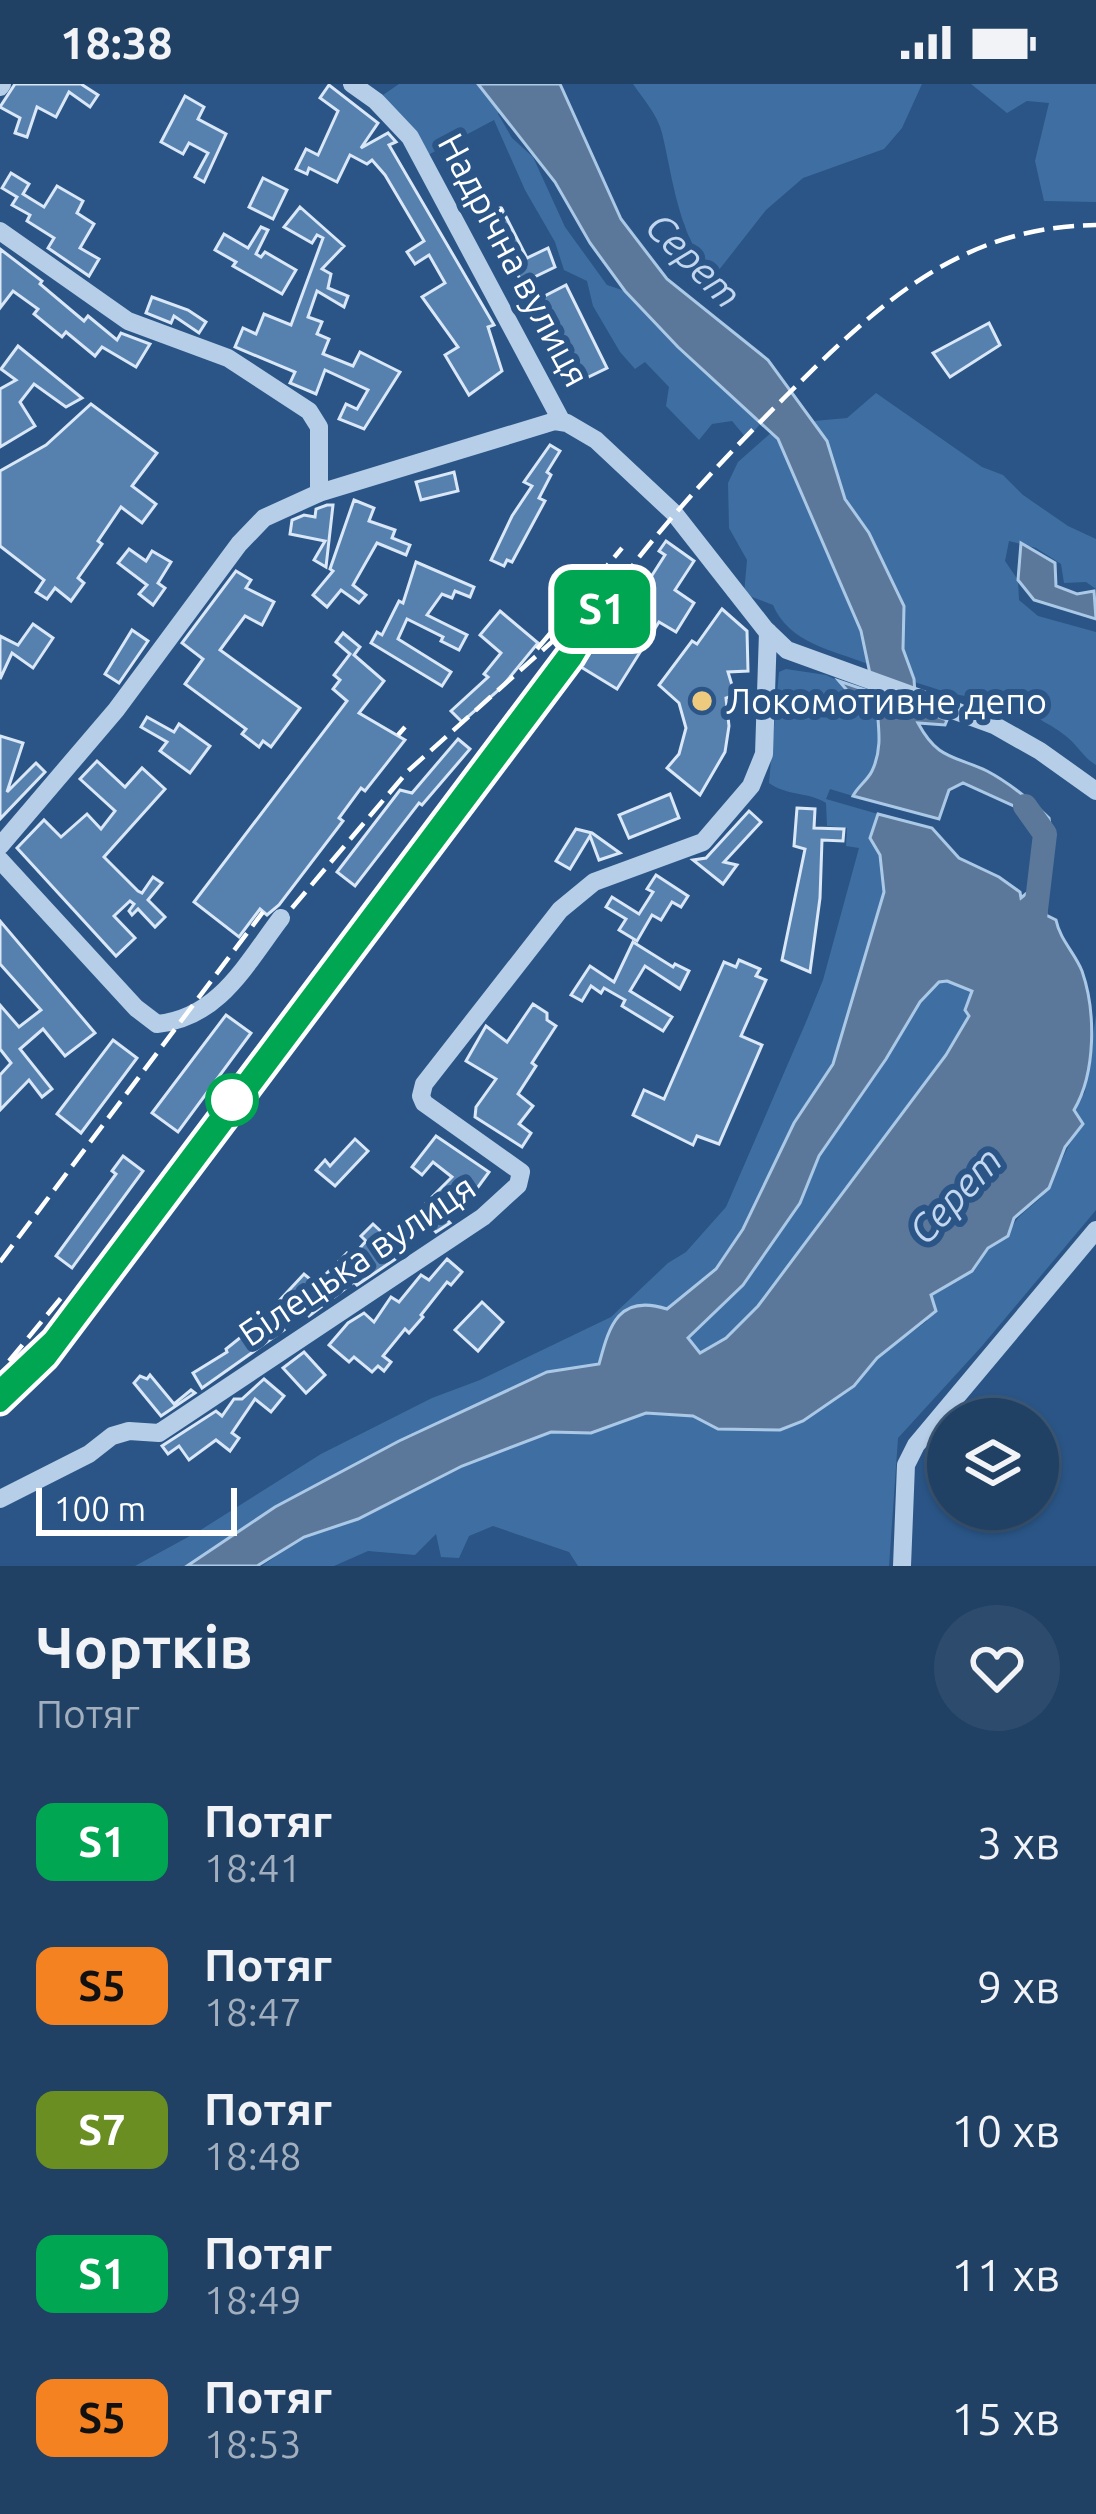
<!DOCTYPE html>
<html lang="uk">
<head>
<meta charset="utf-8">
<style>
  body { margin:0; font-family:Ubuntu,sans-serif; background:#2d4b6d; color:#f1f3f6; height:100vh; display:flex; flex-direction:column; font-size:45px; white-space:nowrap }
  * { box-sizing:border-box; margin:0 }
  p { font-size:39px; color:#a2afbf }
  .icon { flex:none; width:66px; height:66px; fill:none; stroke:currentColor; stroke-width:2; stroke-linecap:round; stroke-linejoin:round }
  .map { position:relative; height:1482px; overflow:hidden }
  .details { display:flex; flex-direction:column; background:#204064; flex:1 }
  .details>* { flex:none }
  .badge { padding:0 24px; border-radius:18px; font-size:42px; line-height:78px }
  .tools { position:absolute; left:927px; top:1314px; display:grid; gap:24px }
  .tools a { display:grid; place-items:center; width:132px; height:132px; border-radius:50%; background:#204064; box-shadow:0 3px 9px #0004,0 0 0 3px #3d5978; font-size:60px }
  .scale { position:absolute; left:36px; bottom:30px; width:201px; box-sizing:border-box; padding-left:12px; border:6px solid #fff; border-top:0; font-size:33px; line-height:42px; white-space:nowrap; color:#fff; -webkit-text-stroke:9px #2a5586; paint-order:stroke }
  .map>.badge { position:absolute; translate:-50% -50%; box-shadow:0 0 0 6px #fff }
  .round { display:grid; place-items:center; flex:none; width:126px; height:126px; border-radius:63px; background:#2d4b6d }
  .overview { display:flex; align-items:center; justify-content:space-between; height:204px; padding:0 36px }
  h1 { font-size:57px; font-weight:600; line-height:90px }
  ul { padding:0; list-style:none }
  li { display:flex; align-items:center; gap:36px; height:144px; padding:0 36px }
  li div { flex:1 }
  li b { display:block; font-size:45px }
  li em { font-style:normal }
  li .badge { min-width:132px; font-weight:700; text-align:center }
  .status { display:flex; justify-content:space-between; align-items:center; height:84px; padding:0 60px; background:#204064; direction:ltr }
  .status svg { height:33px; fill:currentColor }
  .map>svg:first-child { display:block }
</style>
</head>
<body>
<div class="status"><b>18:38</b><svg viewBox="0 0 49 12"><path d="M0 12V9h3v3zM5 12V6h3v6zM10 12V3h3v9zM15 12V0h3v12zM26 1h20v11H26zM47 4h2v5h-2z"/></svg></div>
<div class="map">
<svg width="1096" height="1482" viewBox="0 0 1096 1482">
  <rect width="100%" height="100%" fill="#2a5586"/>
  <g fill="#3f6fa2">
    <path d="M399,0H478L500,25L498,30L512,54L533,73L565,143L607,201L625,207L678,263L762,338L747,355L732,337L712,340L699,356L666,322L669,303L645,278L635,285L620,268L593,222L587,197L564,186L555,158L525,106L494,36L428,71L383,11Z"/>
    <path d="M633,0H922L902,44L884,65L803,94L766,126L715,191C679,158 673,94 662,49C657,30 644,16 633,0Z"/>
    <path d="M971,0H1096V118L1044,117L1035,77L1049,19L1027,17L1007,29Z"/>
    <path d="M876,309L982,383L1003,391L1023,411L1068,442L1096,455V505L1086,498L1064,499L1061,480L1036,464L1009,457L1005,477L1018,496L1019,516L1038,532L1096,548V681C1083,673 1078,662 1067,653C1045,634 1026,636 1016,605C978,621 953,610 914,598L903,565L904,522L869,449L845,415L827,358L814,337L847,334Z"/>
    <path d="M772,348L778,355L861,547L868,580C832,566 789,559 773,521L744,510L747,476L729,444L728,399L738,378Z"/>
    <path d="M786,585L826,591L839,597L852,612L877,624C879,647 882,666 872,687C867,697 858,702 853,712L830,705L826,715L878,730L870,754L880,771L884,808L833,980L794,1039L743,1145L716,1185L683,1215L602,1272L599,1280L547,1288L399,1357L275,1423L187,1482H135L199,1447L321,1370L432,1314L480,1296L611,1233L668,1179L686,1168L726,1123L806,938L823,896L859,764L846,762L847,744L827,742L826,719C809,708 787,712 769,699L779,588Z"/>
    <path d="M947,897L972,906L969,931L946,971L758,1222L726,1254L700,1269L687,1255L743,1201L800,1119L819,1072L886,975L920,918L939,898Z"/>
    <path d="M1096,931V1126L982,1262L898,1354L889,1482H578L569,1468L493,1442L469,1452L459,1474L441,1473L436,1450L415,1471L368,1467L334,1482H262L304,1453L358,1434L462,1382L551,1348L591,1349L646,1329L693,1332L718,1345L780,1346L803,1337L854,1302L877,1274L927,1237L930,1212L972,1187L988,1164L1008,1152C1018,1124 1038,1124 1050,1101C1061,1079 1067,1060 1083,1041L1074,1026L1085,1008Z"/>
  </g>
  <g fill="#5b789a" stroke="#abc9e7" stroke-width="3" fill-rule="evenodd">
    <path d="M478,0H560L621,135L667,195L768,276L827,357L845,415L869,449L904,522L903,565L914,595L916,624L947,636L945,641L918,639C938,676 953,671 987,687C1010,699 1030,716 1049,734L1051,748L1038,745L1018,724L963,699L949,706L939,735L853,712C858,702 867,697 872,687C882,666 879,647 877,624L852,612L839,597L874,609L861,547L778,355L678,263L625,207L590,159L555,98Z"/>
    <path d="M1021,459L1055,479L1056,502L1077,510L1094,507L1096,535L1034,516L1018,496Z"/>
    <path d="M878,730L932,744L959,774L999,793L1020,808L1021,814L1033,804L1043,807L1046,831L1056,836C1060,856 1075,869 1082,887C1096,927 1096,989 1074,1026L1083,1040L1065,1063L1049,1104L1014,1134L1008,1152L988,1164L972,1187L931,1211L936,1227L877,1274L854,1302L803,1337L780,1346L718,1345L693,1332L646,1329L591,1349L551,1348L462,1382L358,1435L304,1453L257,1482H187L275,1423L399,1357L547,1288L599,1280C609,1244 617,1209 667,1225L716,1185L743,1145L794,1039L833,980L884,808L880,771L870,754ZM947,897L972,907L965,926L969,932L946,971L758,1222L726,1254L700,1269L688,1254L743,1201L800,1119L819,1072L886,975L920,918L939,898Z"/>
  </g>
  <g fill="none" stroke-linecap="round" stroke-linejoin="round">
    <path stroke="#5b789a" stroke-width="24" d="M1025,722L1045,750L1035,834"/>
  </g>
  <g fill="#5681af" stroke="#d9e7f6" stroke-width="3">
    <path d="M15,0H81L98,11L90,23L69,8L56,33L37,23L27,53L15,49L20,34L0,23Z"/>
    <path d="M329,1L378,39L361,64L388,49L396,58L389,61L494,241L488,243L502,287L469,311L445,271L458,263L422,213L445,199L429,171L415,180L407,168L424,157L385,91L372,76L367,80L350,71L337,98L309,84L307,90L296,85L306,65L318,71L338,27L320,14Z"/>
    <path d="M185,12L204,23L198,35L226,50L204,98L195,93L208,69L189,59L183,70L161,58Z"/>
    <path d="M11,89L29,100L23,110L44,123L57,102L83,117L77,129L94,140L80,164L99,175L89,192L48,164L54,154L27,137L30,131L12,121L17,113L2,104Z"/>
    <path d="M263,94L287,106L273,135L249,123Z"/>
    <path d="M500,121L527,174L548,164L555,183L522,199L486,128Z"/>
    <path d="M300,123L344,162L322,185L331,190L328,204L348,212L344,223L317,207L308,233L322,238L317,250L329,255L323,270L353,282L360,268L400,288L364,345L339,335L346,320L357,325L368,306L325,286L316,310L290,299L295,288L235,263L243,244L256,250L264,230L291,241L323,154L317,151L312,159L284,143Z"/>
    <path d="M261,143L268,146L256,170L261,173L265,168L296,186L282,210L233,182L236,178L215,166L224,150L248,164Z"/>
    <path d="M0,165L42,197L40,200L84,237L88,232L117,256L121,249L150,260L136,283L102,263L95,272L66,248L62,253L34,230L38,225L13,207L0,224Z"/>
    <path d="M566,201L607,284L576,299L535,217Z"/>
    <path d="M152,213L188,226L206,238L199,249L174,232L171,239L146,229Z"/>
    <path d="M989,239L1000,261L950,293L933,269Z"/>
    <path d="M18,262L82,314L66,323L34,300L20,318L35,342L0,363V305L16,296L1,285Z"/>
    <path d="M91,320L157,369L132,402L156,420L142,439L121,423L98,457L102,460L78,494L84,499L71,517L55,504L47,515L36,508L44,496L0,462V387L46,361Z"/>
    <path d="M550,361L560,367L547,388L551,391L539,414L545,417L512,478L507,476L504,482L491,476L512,432L532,402L524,398Z"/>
    <path d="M454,388L458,407L421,416L416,398Z"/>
    <path d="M354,416L374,424L369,437L395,446L392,454L410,461L406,471L377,459L353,501L366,511L359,519L341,506L327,523L313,511L333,487L330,485Z"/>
    <path d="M327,421H333L326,483L314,476L325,457L290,450L292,436L304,431L315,433L316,425Z"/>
    <path d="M666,457L694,477L675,506L694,519L676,548L659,538L617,605L581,583L601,552L610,557L665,471L659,467Z"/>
    <path d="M129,465L146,477L152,467L171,478L158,499L165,504L153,521L139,510L147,501L118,479Z"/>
    <path d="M416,478L474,503L470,513L455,507L452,514L442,510L427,531L467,551L459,566L441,557L443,553L407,535L398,555L451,588L442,602L371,559L377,548L382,551L399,517L403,519Z"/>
    <path d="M236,487L251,496L246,504L274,518L262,541L245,532L220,566L300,624L271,663L263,657L259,663L242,650L246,645L185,600L203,575L182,559Z"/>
    <path d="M722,525L747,547L748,587L728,588L735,611L726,614L729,642L725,668L700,711L667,684L679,670L686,644L679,619L659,601L692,557L697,560Z"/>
    <path d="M500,527L538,559L501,604L462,638L451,627L488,593L484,590L501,569L480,551Z"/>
    <path d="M33,540L53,554L33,584L12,569L0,595V552L18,561Z"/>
    <path d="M132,546L148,557L119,599L105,590Z"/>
    <path d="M343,549L360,563L354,571L384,597L359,629L405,656L365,707L361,704L339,734L343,737L279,821L267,831L260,825L239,853L194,818L347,617L333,605L340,596L334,591L350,570L336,558Z"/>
    <path d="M147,633L174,648L179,640L210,662L190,689L160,667L167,658L141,643Z"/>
    <path d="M0,652L23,659L7,708L36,679L45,688L0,735Z"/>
    <path d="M458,655L470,665L422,721L419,719L355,802L337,788L400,706L412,709Z"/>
    <path d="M97,677L125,703L142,684L165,705L104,773L138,807L142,809L153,793L162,799L148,816L165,833L155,843L138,825L132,831L129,827L134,820L130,817L114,832L135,854L116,872L17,764L44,736L61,753L87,730L101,745L115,727L80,695Z"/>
    <path d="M670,710L679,734L629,754L619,731Z"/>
    <path d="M797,724L815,725L814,744L844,745L843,757L822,756L820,814L810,888L782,876L805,765L794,762Z"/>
    <path d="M749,727L761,738L724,778L737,781L723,800L693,776L706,774Z"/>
    <path d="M576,745L592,749L620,769L599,776L590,752L570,785L556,777Z"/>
    <path d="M656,791L688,812L681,823L672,818L661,836L652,831L637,857L619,846L626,835L606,823L612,813L639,830L653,808L647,805Z"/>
    <path d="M0,837L95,949L65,972L43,945L20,965L52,1005L42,1013L29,996L0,1026V991L11,979L0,965V921L19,943L41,926L0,880Z"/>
    <path d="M633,858L673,883L675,880L689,887L680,905L645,882L630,907L672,933L663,947L622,922L625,916L604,904L601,909L591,902L582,917L571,911L590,882L614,898Z"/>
    <path d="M739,876L760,885L756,892L766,896L741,952L762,961L719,1060L697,1052L693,1061L633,1031L644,1006L664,1015L724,878L736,883Z"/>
    <path d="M533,920L547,929V936L556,942L532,979L536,982L518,1010L533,1022L519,1040L531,1049L522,1063L475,1033L476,1023L496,995L466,977L486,942L507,958Z"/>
    <path d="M226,931L251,949L178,1048L152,1029Z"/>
    <path d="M113,956L137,974L81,1049L57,1030Z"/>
    <path d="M436,1052L489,1088L473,1110L470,1108L444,1132L450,1139L436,1148L424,1135L432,1128L426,1119L452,1093L433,1078L422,1091L412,1083Z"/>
    <path d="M355,1055L368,1067L335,1102L316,1086L325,1076L330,1082Z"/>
    <path d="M123,1072L143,1087L72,1184L56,1172L116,1090L112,1087Z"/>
    <path d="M373,1140L388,1154L383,1159L400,1172L357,1201L354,1198L309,1232L305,1228L298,1234L277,1219L304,1190L316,1200L347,1169L352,1173L366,1157L361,1152Z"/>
    <path d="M447,1175L462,1188L451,1201L447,1198L421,1231L423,1233L409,1249L405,1245L383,1272L391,1278L384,1287L378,1282L372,1288L354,1273L349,1278L329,1261L348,1239L364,1229L374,1238L391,1213L399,1218L421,1191L429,1196Z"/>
    <path d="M482,1218L503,1238L478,1267L455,1246Z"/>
    <path d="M271,1229L284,1246L202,1304L193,1289L227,1268L226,1265Z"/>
    <path d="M304,1268L325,1291L306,1309L283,1284Z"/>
    <path d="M150,1291L174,1320L191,1306L195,1309L161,1332L134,1299L140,1292L147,1295Z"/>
    <path d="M264,1295L284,1312L271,1328L255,1315L232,1349L239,1354L230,1367L216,1356L189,1376L179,1362L168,1370L162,1362L216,1327L222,1332L234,1315H242Z"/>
  </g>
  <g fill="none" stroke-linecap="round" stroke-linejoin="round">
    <g stroke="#b6cee7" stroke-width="18">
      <path d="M352,0L376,17L410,53L562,338"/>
      <path d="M0,3L2,0"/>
      <path d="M0,147L128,237L228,274L309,327L319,343V409"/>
      <path d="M0,762L116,626L239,460L264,434L319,409L555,337L567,339L596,356L674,429L765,545L787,566L994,641L1040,667L1096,707"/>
      <path d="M0,776L136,924L157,940C219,934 246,880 281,834"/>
      <path d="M0,1415L89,1370L112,1352L129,1347L159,1349L483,1133L518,1101L521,1088L424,1019L421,1012L424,1000L560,826L594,798L703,758L751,702L764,670L768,548"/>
      <path d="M902,1482L906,1381L916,1361L1096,1146"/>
    </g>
    <g stroke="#fff" stroke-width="4.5" stroke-dasharray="21 9" stroke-linecap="butt">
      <path d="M537,565L622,464"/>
      <path d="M398,651L405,643"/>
      <path d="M292,824L408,687L554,556"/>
      <path d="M0,1178L263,828"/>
      <path d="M9,1277L66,1208"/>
      <path d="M0,1305L53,1255L636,477C682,419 732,366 784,314C877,222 957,143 1096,141"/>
    </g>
  </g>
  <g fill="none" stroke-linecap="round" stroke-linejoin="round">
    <g stroke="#fff" stroke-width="27">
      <path id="line" d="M0,1305L53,1255L605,520L573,574L47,1274L0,1319"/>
    </g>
    <use href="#line" stroke="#00a651" stroke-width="18"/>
  </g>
  <circle fill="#eeca7e" stroke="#2a5586" stroke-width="4.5" cx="702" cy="617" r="12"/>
  <circle fill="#fff" stroke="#00a651" stroke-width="6" cx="232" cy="1016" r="24"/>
  <g text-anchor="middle" stroke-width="12" stroke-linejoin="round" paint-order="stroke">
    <g font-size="36" fill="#fff" stroke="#2a5586">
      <text transform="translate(514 176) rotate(62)" y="13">Надрічна вулиця</text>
      <text transform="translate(357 1176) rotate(-34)" y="13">Білецька вулиця</text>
    </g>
    <g font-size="36" fill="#fff" stroke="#2a5586" text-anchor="start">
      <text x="726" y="630">Локомотивне депо</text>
    </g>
    <g font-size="39" font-style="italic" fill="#c2d7ef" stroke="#2a5586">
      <text transform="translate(694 176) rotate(45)" y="14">Серет</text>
      <text transform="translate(955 1111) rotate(-47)" y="14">Серет</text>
    </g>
  </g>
</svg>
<div class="tools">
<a><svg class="icon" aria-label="layers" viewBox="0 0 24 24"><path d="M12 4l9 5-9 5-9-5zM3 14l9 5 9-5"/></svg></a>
</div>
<div class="scale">100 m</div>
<b class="badge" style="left:602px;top:525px;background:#00a651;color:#fff">S1</b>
</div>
<section class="details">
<div class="overview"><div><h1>Чортків</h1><p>Потяг</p></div><a class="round"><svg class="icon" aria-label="heart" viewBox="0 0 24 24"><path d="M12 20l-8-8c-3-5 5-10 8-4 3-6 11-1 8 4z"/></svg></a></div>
<ul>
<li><span class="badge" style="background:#00a651;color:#fff">S1</span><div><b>Потяг</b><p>18:41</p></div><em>3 хв</em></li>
<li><span class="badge" style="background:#f58220;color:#111">S5</span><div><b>Потяг</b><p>18:47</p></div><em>9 хв</em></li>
<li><span class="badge" style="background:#6b8e23;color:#fff">S7</span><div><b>Потяг</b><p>18:48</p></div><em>10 хв</em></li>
<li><span class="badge" style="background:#00a651;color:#fff">S1</span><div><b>Потяг</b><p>18:49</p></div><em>11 хв</em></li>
<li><span class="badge" style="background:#f58220;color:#111">S5</span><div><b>Потяг</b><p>18:53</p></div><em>15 хв</em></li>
</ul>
</section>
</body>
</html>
